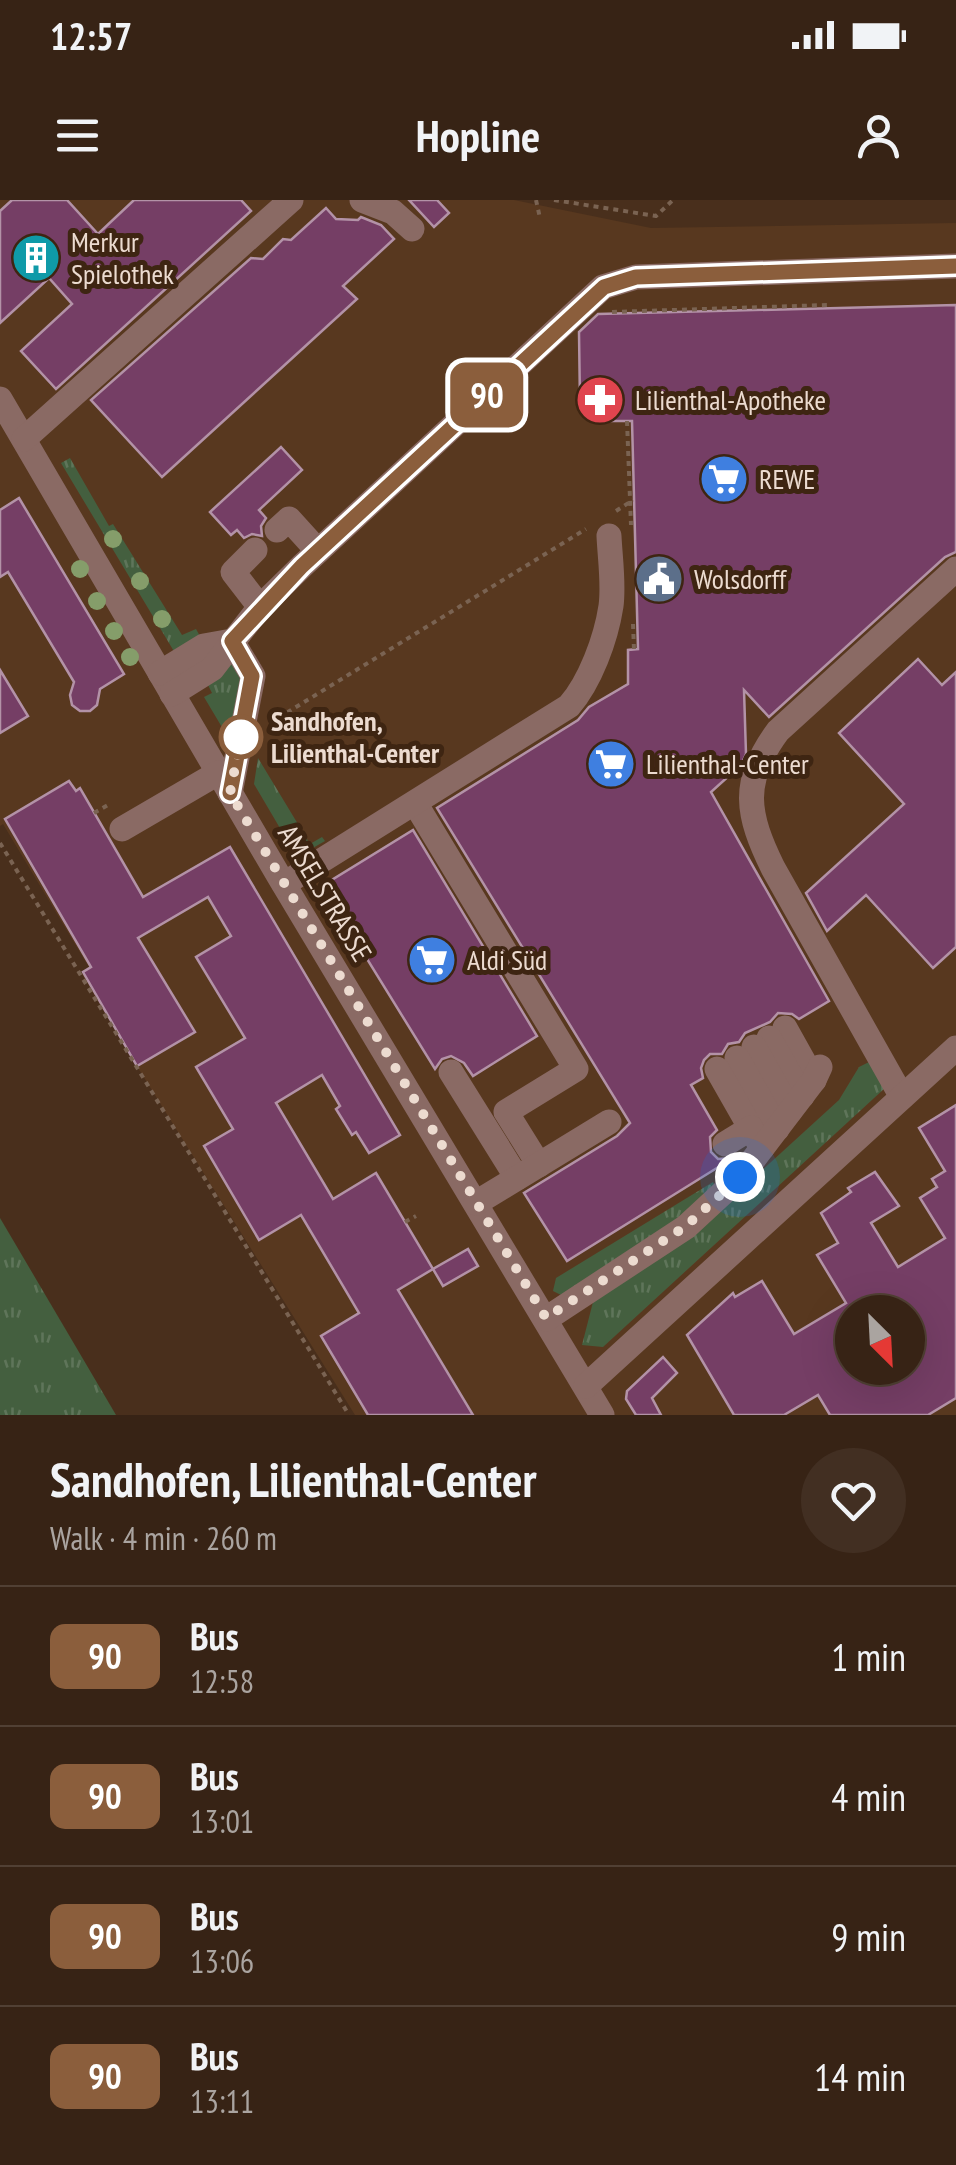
<!DOCTYPE html>
<html lang="en">
<head>
<meta charset="utf-8">
<style>
  body { margin:0; font-family:"PT Sans Narrow",sans-serif; background:#422f22; color:#f1f3f6; height:100vh; display:flex; flex-direction:column; font-size:38px; white-space:nowrap }
  * { box-sizing:border-box; margin:0 }
  p { font-size:32px; color:#aaa4a0 }
  .icon { flex:none; width:55px; height:55px; fill:none; stroke:currentColor; stroke-width:2; stroke-linecap:round; stroke-linejoin:round }
  .map { position:relative; height:1215px; overflow:hidden }
  .panel { display:flex; flex-direction:column; background:#372315; flex:1 }
  .panel>* { flex:none }
  .badge { padding:0 20px; border-radius:15px; font-size:35px; line-height:65px }
  .needle { width:65px; rotate:156deg }
  .fabs { position:absolute; left:835px; top:1095px; display:grid; gap:20px }
  .fabs a { display:grid; place-items:center; width:90px; height:90px; border-radius:50%; background:#372315; box-shadow:0 10px 40px #0002,0 0 0 2px #514034; font-size:50px }
  .you { position:absolute; width:50px; height:50px; margin:-25px; border:8px solid #fff; border-radius:50%; background:#1a73e8; box-shadow:0 0 0 15px #1a73e833 }
  .map>.badge { position:absolute; translate:-50% -50%; box-shadow:0 0 0 5px #fff }
  .round { display:grid; place-items:center; flex:none; width:105px; height:105px; border-radius:52px; background:#422f22 }
  .overview { display:flex; align-items:center; justify-content:space-between; height:170px; padding:0 50px }
  h1 { font-size:48px; font-weight:800; line-height:75px }
  ul { padding:0; list-style:none }
  li { display:flex; align-items:center; gap:30px; height:140px; padding:0 50px; border-top:2px solid #514034 }
  li div { flex:1 }
  li b { display:block; font-size:38px }
  li em { font-style:normal }
  li .badge { min-width:110px; font-weight:700; text-align:center }
  .status { display:flex; justify-content:space-between; align-items:center; height:70px; padding:0 50px; background:#372315; direction:ltr }
  .status svg { height:28px; fill:currentColor }
  header { display:flex; justify-content:space-between; align-items:center; height:130px; padding:0 50px; background:#372315; font-size:45px; font-weight:800 }
  .map>svg:first-child { display:block }
</style>
</head>
<body>
<div class="status"><b>12:57</b><svg viewBox="0 0 49 12"><path d="M0 12V9h3v3zM5 12V6h3v6zM10 12V3h3v9zM15 12V0h3v12zM26 1h20v11H26zM47 4h2v5h-2z"/></svg></div>
<header><svg class="icon" aria-label="menu" viewBox="0 0 24 24"><path d="M4 6h16M4 12h16M4 18h16"/></svg>Hopline<svg class="icon" aria-label="person" viewBox="0 0 24 24"><circle cx="12" cy="8" r="4"/><path d="M4 21q1-7 8-7t8 7"/></svg></header>
<div class="map">
<svg width="956" height="1215" viewBox="0 0 956 1215">
  <defs>
    <pattern id="grass-tufts" width="24" height="20" patternUnits="userSpaceOnUse" patternTransform="scale(2.5)"><rect width="24" height="20" fill="#445f3f"/><path d="M3 7l-1-3M5 7V3M7 7l1-3M15 17l-1-3M17 17v-4M19 17l1-3" fill="none" stroke="#5f755a"/></pattern>
  </defs>
  <rect width="100%" height="100%" fill="#492f1c"/>
  <path fill="#58381f" fill-rule="evenodd" d="M0,0H514L651,28L956,23V1215H355L138,868L82,774L90,769L3,624L0,626ZM852,1112H908V1168H852Z"/>
  <g fill="url(#grass-tufts)">
    <path d="M70,258L109,326L113,324L182,435L196,429L201,438L175,453L61,263Z"/>
    <path d="M233,458L243,477L232,544L204,497L212,493L207,483Z"/>
    <path d="M258,558L310,644L322,637L325,641L297,657L254,584Z"/>
    <path d="M871,861L885,888L603,1147L582,1145L593,1102L692,1034L839,900L859,867Z"/>
    <path d="M713,982L715,986L680,1017L561,1095L553,1091L556,1078Z"/>
    <path d="M0,1018L116,1215H0Z"/>
  </g>
  <g fill="#753e65" stroke="#b392a7" stroke-width="2.5" fill-rule="evenodd">
    <path d="M12,0H67L98,34L134,0H241L251,11L56,189L21,151L72,104L49,78L0,123V11Z"/>
    <path d="M409,0H437L449,13L434,27Z"/>
    <path d="M326,8L336,19L358,20L361,17L381,25L394,39L343,86L357,99L162,277L91,200L251,58L263,59L283,39L291,40Z"/>
    <path d="M956,105V352L945,357L769,517L744,490L746,554L741,565L711,592L829,801L799,819L792,814L778,813L770,822L745,833L739,842L728,844L722,854H710L704,860L701,868L703,878L691,885L717,930L710,937L711,952L718,959L733,958L567,1061L524,993L617,936L630,923L437,608L578,520L589,507L628,484V450L638,449L632,221H598L580,203L579,132L598,114Z"/>
    <path d="M281,247L302,270L259,310L266,318L261,326L262,336L252,334L244,338L237,330L231,335L210,312Z"/>
    <path d="M19,298L124,474L100,489L97,505L90,511H80L72,505L70,495L74,482L8,372L0,377V310Z"/>
    <path d="M918,459L942,485L956,472V747L933,768L866,695L827,731L806,693L904,604L839,533Z"/>
    <path d="M0,470L28,516L0,533Z"/>
    <path d="M69,581L76,591L80,588L143,697L230,647L400,935L369,953L356,932L352,935L336,909L340,906L322,875L276,903L333,999L376,973L433,1069L398,1090L473,1215H368L321,1136L359,1113L301,1015L259,1040L204,946L233,929L196,867L245,838L196,757L231,736L208,697L138,738L195,832L137,866L83,772L91,767L5,619Z"/>
    <path d="M413,630L537,836L473,876L464,863L451,856L442,859L435,869L322,686Z"/>
    <path d="M956,905V1198L928,1215H830L818,1195L784,1215H734L687,1135L733,1093L735,1097L762,1081L794,1134L846,1103L817,1055L838,1043L821,1013L851,992L848,988L875,972L899,1006L871,1023L898,1067L945,1038L920,998L937,987L932,979L945,971L919,928ZM852,1112H908V1168H852Z"/>
    <path d="M468,1049L478,1066L443,1086L433,1069Z"/>
    <path d="M663,1157L677,1173L652,1198L661,1215H636L626,1199L627,1191Z"/>
  </g>
  <g fill="none" stroke-linecap="round" stroke-linejoin="round">
    <g stroke="#7a6352" stroke-width="4" stroke-dasharray="5 5" stroke-linecap="butt">
      <path d="M536,0L540,18"/>
      <path d="M554,0L656,16L673,0"/>
      <path d="M612,112L827,105"/>
      <path d="M627,221L631,325"/>
      <path d="M616,311L633,300"/>
      <path d="M633,424L634,450"/>
      <path d="M270,523L586,329"/>
      <path d="M94,613L108,605"/>
      <path d="M0,643L349,1215"/>
      <path d="M405,1022L416,1016"/>
    </g>
    <g stroke="#8a6a64" stroke-width="25">
      <path d="M362,0L393,12L412,29"/>
      <path d="M0,199L280,678L602,1215"/>
      <path d="M24,239L291,0"/>
      <path d="M277,330L289,319L318,351"/>
      <path d="M255,350L233,372L260,407"/>
      <path d="M160,473L204,446L232,441"/>
      <path d="M172,494L212,469L260,407L302,366L603,87L636,77L956,66"/>
      <path d="M230,593L253,476L232,441"/>
      <path d="M415,603L576,869L506,912L539,965"/>
      <path d="M122,629L218,573"/>
      <path d="M284,684L569,506C590,482 606,439 611,406C614,384 610,358 609,336"/>
      <path d="M785,828L814,880"/>
      <path d="M769,838L802,896"/>
      <path d="M754,847L790,911"/>
      <path d="M737,858L777,929"/>
      <path d="M717,869L762,948"/>
      <path d="M451,872L517,978"/>
      <path d="M902,897L773,668C747,615 740,582 778,531L956,369"/>
      <path d="M725,944L751,928"/>
      <path d="M476,1003L609,922"/>
      <path d="M546,1119L686,1027L740,977L814,880L820,867"/>
      <path d="M586,1186L956,848"/>
    </g>
  </g>
  <g fill="#859d6a">
    <circle cx="113" cy="339" r="9"/>
    <circle cx="80" cy="369" r="9"/>
    <circle cx="140" cy="381" r="9"/>
    <circle cx="97" cy="401" r="9"/>
    <circle cx="162" cy="419" r="9"/>
    <circle cx="114" cy="431" r="9"/>
    <circle cx="130" cy="457" r="9"/>
  </g>
  <g fill="none" stroke-linecap="round" stroke-linejoin="round">
    <g stroke="#fff" stroke-width="22">
      <path id="line" d="M230,593L252,476L232,441L302,366L604,87L636,77L956,66"/>
    </g>
    <use href="#line" stroke="#8b5e3c" stroke-width="15"/>
    <path stroke="#ecdbd0" stroke-width="10" stroke-dasharray="0 18" d="M241,537L230,593L546,1118L686,1026L740,977"/>
  </g>
  <defs>
    <g id="building-disc" transform="scale(2.5)"><circle r="9.5" fill="#0f9aa8" stroke="#3e2512"/><path d="M-4-6H4V6H1V3H-1V6H-4ZM-2.5-4.3h1.7v1.8h-1.7ZM.8-4.3h1.7v1.8H.8ZM-2.5-1h1.7V.8h-1.7ZM.8-1h1.7V.8H.8Z" fill="#fff"/></g>
    <g id="pharmacy-disc" transform="scale(2.5)"><circle r="9.5" fill="#e0444e" stroke="#3e2512"/><path d="M-2-6h4v4h4v4h-4v4h-4v-4h-4v-4h4Z" fill="#fff"/></g>
    <g id="supermarket-disc" transform="scale(2.5)"><circle r="9.5" fill="#3f7fe0" stroke="#3e2512"/><path d="M-6-5.5h2.5l.6 2H6L4.5 2H-2.5L-4.4-4H-6ZM-1.5 3.2a1.3 1.3 0 1 0 .1 0ZM3 3.2a1.3 1.3 0 1 0 .1 0Z" fill="#fff"/></g>
    <g id="civic-disc" transform="scale(2.5)"><circle r="9.5" fill="#5c6f8a" stroke="#3e2512"/><path d="M-.6-6.5H3V-4.5H.6V-3L4-1V1h2V6H-6V1h2V-1L-.6-3ZM-1.2 2.5V6h2.4V2.5Z" fill="#fff"/></g>
  </defs>
  <g fill-rule="evenodd">
    <use href="#building-disc" x="36" y="58"/>
    <use href="#pharmacy-disc" x="600" y="200"/>
    <use href="#supermarket-disc" x="724" y="279"/>
    <use href="#civic-disc" x="659" y="379"/>
    <use href="#supermarket-disc" x="611" y="564"/>
    <use href="#supermarket-disc" x="432" y="760"/>
  </g>
  <circle fill="#fff" stroke="#8b5e3c" stroke-width="5" cx="241" cy="537" r="20"/>
  <g text-anchor="middle" stroke-width="10" stroke-linejoin="round" paint-order="stroke">
    <g font-size="28" fill="#ecdbd0" stroke="#3e2512" text-anchor="start">
      <text x="71" y="52">Merkur<tspan x="71" dy="32">Spielothek</tspan></text>
      <text x="635" y="210">Lilienthal-Apotheke</text>
      <text x="759" y="289">REWE</text>
      <text x="694" y="389">Wolsdorff</text>
      <text x="646" y="574">Lilienthal-Center</text>
      <text x="467" y="770">Aldi Süd</text>
    </g>
    <g font-size="28" font-weight="bold" fill="#ecdbd0" stroke="#3e2512" text-anchor="start">
      <text x="271" y="531">Sandhofen,<tspan x="271" dy="32">Lilienthal-Center</tspan></text>
    </g>
    <g font-size="28" fill="#ecdbd0" stroke="#3e2512">
      <text transform="translate(325 693) rotate(59)" y="10">AMSELSTRASSE</text>
    </g>
  </g>
</svg>
<div class="fabs">
<a><svg class="needle" viewBox="-14 -14 28 28"><path d="M0-13l5 13h-10z" fill="#e53935"/><path d="M0 13l5-13h-10z" fill="#aaa4a0"/></svg></a>
</div>
<div class="you" style="left:740px;top:977px"></div>
<b class="badge" style="left:487px;top:195px;background:#8b5e3c;color:#fff">90</b>
</div>
<section class="panel">
<div class="overview"><div><h1>Sandhofen, Lilienthal-Center</h1><p>Walk · 4 min · 260 m</p></div><a class="round"><svg class="icon" aria-label="heart" viewBox="0 0 24 24"><path d="M12 20l-8-8c-3-5 5-10 8-4 3-6 11-1 8 4z"/></svg></a></div>
<ul>
<li><span class="badge" style="background:#8b5e3c;color:#fff">90</span><div><b>Bus</b><p>12:58</p></div><em>1 min</em></li>
<li><span class="badge" style="background:#8b5e3c;color:#fff">90</span><div><b>Bus</b><p>13:01</p></div><em>4 min</em></li>
<li><span class="badge" style="background:#8b5e3c;color:#fff">90</span><div><b>Bus</b><p>13:06</p></div><em>9 min</em></li>
<li><span class="badge" style="background:#8b5e3c;color:#fff">90</span><div><b>Bus</b><p>13:11</p></div><em>14 min</em></li>
</ul>
</section>
</body>
</html>
